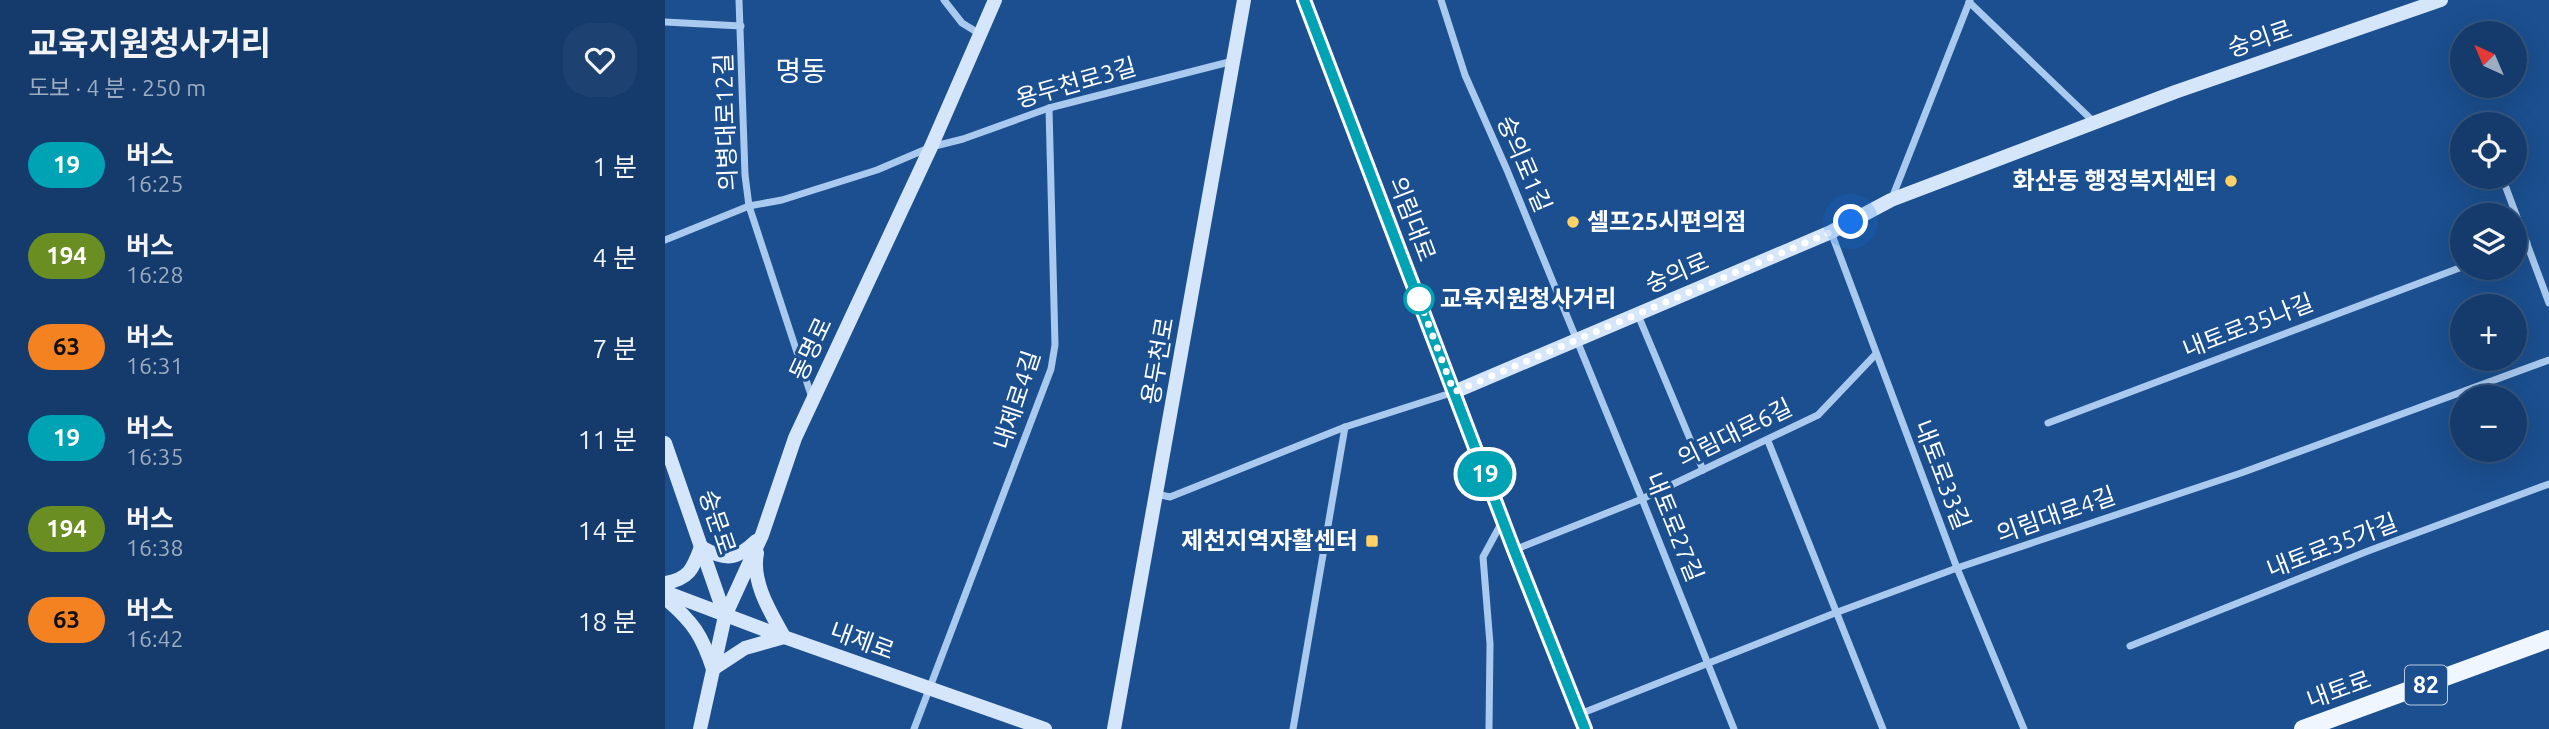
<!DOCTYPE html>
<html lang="ko">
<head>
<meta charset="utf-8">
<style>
  body { margin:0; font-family:Ubuntu,"Noto Sans KR",sans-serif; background:#1d4271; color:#f1f3f6; height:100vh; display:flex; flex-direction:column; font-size:26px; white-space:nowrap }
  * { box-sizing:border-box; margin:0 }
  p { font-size:23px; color:#9dadc1 }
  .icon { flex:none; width:38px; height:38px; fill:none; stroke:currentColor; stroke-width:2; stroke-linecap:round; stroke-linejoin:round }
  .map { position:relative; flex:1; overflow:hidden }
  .sheet { display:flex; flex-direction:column; background:#143b6b; width:665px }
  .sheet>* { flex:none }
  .badge { padding:0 14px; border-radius:23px; font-size:24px; line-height:46px }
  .needle { width:46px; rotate:316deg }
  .controls { position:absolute; left:1785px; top:21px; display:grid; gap:14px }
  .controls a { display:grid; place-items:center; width:77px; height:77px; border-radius:50%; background:#143b6b; box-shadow:0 7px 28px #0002,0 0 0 2px #33557e; font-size:35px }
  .you { position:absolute; width:35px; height:35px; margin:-18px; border:5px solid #fff; border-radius:50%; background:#1a73e8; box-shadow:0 0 0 10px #1a73e833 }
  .map>.badge { position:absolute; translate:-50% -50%; box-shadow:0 0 0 4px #fff }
  .round { display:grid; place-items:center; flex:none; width:74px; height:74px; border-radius:28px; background:#1d4271 }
  .summary { display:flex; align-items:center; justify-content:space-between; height:119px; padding:0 28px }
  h1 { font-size:33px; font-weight:700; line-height:52px }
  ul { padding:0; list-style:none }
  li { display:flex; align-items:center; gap:21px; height:91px; padding:0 28px }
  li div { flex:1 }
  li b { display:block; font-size:26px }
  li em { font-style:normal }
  li .badge { min-width:77px; font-weight:700; text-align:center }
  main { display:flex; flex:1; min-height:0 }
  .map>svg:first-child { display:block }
</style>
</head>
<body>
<main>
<section class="sheet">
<div class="summary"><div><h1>교육지원청사거리</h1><p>도보 · 4 분 · 250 m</p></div><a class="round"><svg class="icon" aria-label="heart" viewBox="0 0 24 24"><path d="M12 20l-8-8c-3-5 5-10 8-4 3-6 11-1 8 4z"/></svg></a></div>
<ul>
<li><span class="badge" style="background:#00a3b4;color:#fff">19</span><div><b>버스</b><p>16:25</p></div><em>1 분</em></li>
<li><span class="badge" style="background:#6b8e23;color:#fff">194</span><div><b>버스</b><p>16:28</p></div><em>4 분</em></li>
<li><span class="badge" style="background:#f58220;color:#111">63</span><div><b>버스</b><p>16:31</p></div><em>7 분</em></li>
<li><span class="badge" style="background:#00a3b4;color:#fff">19</span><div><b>버스</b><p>16:35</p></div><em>11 분</em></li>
<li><span class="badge" style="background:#6b8e23;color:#fff">194</span><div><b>버스</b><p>16:38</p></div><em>14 분</em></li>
<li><span class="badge" style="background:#f58220;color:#111">63</span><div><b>버스</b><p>16:42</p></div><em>18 분</em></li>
</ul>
</section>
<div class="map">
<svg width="1884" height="729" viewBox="0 0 1884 729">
  <rect width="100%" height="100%" fill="#1b4f8f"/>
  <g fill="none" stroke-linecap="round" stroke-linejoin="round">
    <g stroke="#a9c9ee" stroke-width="7">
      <path d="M74,0L80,175L84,206L147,398"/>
      <path d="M279,0L297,23L315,34"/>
      <path d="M776,0L800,75L842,170L977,499L1069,729"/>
      <path d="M1304,2L1430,123"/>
      <path d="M0,22L76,26"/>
      <path d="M1837,177L1884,303"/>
      <path d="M1227,198L1305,0"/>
      <path d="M1166,232L1292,568L1359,729"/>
      <path d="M0,240L84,206L117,200L212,170L266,147L298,139L384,108L568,61"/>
      <path d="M1850,247L1862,243"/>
      <path d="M973,315L1038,470"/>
      <path d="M1383,423L1797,267"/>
      <path d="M1103,441L1218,729"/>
      <path d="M491,494L505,497L680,427L789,392"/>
      <path d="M849,550L977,499L1153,415L1210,355"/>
      <path d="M1465,646L1703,551L1884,484"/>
      <path d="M915,714L1170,613L1292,568L1576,473L1884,360"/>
      <path d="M249,729L386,369L390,345L384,108"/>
      <path d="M628,729L680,427"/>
      <path d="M824,729L825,644L818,557L837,522"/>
    </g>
    <g stroke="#d6e6fa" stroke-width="14">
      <path d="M639,0L849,550L920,729"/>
      <path d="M789,392L1166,232L1226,200L1510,92L1776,0"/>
      <path d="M0,443L60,616"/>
      <path d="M0,583C24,579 28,569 36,547C61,561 71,560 91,541"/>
      <path d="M0,592L119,637L380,729"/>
      <path d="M0,598C28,622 37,635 48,669L80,648L119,637C106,613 86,582 92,553"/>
      <path d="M35,729L60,616L97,535L130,438L266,147L330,0"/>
      <path d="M449,729L579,0"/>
    </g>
    <path stroke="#f0f6ff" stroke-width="18" d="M1638,729L1884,639"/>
  </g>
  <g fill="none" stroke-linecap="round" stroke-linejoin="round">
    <g stroke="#fff" stroke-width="16">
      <path id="line" d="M639,0L849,550L920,729"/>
    </g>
    <use href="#line" stroke="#00a3b4" stroke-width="10"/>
    <path stroke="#fff" stroke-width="7" stroke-dasharray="0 12.6" d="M754,299L752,294L789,392L1166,232L1186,222"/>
  </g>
  <g fill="#ffd166" stroke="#1b4f8f" stroke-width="2.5">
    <circle cx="1566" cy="181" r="7"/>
    <circle cx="908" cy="222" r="7"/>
    <rect x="700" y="534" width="14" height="14" rx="3.5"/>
  </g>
  <circle fill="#fff" stroke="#00a3b4" stroke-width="3.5" cx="754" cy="299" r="14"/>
  <g text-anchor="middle" stroke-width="6" stroke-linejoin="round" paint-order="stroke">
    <rect fill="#1b4f8f" stroke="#bbcadd" stroke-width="2" x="1740" y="665.5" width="42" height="39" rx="5"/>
    <g font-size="23" font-weight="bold" fill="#fff">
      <text x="1761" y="693">82</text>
    </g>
    <g font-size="24" fill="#fff" stroke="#1b4f8f">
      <text transform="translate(1595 39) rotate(-19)" y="8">숭의로</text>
      <text transform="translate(411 83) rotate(-16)" y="8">용두천로3길</text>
      <text transform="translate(61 122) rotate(-92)" y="8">의병대로12길</text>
      <text transform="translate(859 164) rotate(67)" y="8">숭의로1길</text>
      <text transform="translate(747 219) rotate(69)" y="8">의림대로</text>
      <text transform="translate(1012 273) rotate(-23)" y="8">숭의로</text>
      <text transform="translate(1583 326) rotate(-21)" y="8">내토로35나길</text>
      <text transform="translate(146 349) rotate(-65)" y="8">동명로</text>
      <text transform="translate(493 361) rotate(-80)" y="8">용두천로</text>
      <text transform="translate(352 400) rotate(-72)" y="8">내제로4길</text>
      <text transform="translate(1070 433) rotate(-26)" y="8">의림대로6길</text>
      <text transform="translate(1277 475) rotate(69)" y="8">내토로33길</text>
      <text transform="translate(1391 515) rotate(-19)" y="8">의림대로4길</text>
      <text transform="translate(52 522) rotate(71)" y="8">숭문로</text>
      <text transform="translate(1009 527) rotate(68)" y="8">내토로27길</text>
      <text transform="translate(1667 546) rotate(-21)" y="8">내토로35가길</text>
      <text transform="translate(197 641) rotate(20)" y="8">내제로</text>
      <text transform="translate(1674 690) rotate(-20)" y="8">내토로</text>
    </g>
    <g font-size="24" font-weight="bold" fill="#fff" stroke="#1b4f8f" text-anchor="end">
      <text x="1552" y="189">화산동 행정복지센터</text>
      <text x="922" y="230" text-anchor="start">셀프25시편의점</text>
      <text x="693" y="549">제천지역자활센터</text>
    </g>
    <g font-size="24" font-weight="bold" fill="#fff" stroke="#1b4f8f" text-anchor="start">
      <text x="775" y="307">교육지원청사거리</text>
    </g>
    <g font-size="28" fill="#fff" stroke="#1b4f8f">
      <text x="136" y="81">명동</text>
    </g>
  </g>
</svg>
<div class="controls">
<a><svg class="needle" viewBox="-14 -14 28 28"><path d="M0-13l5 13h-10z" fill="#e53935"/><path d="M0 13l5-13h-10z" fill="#9dadc1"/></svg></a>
<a><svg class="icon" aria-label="locate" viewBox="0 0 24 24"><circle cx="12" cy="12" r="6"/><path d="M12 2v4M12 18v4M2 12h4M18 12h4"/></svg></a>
<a><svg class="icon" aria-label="layers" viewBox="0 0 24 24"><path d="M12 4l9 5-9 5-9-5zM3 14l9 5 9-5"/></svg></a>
<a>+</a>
<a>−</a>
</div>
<div class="you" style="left:1186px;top:222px"></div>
<b class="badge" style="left:820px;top:474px;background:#00a3b4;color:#fff">19</b>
</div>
</main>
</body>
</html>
